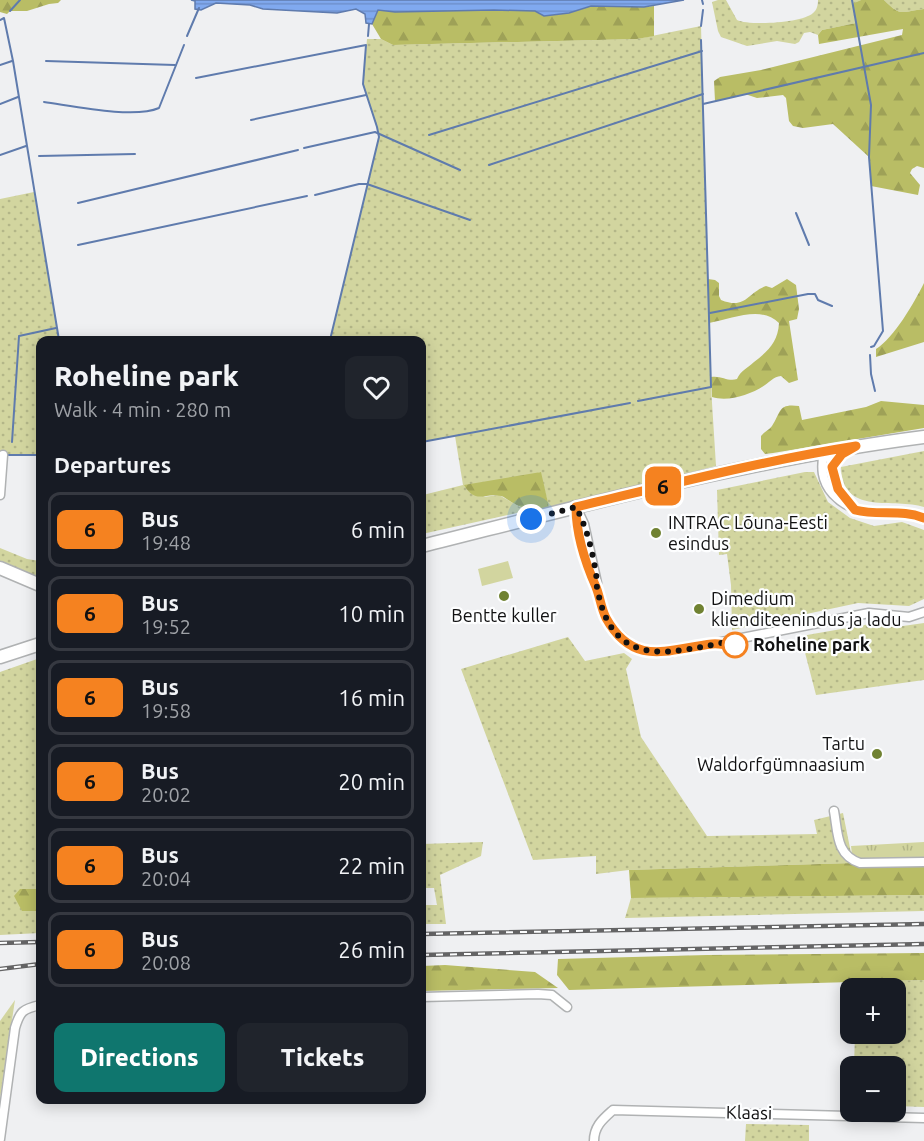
<!DOCTYPE html>
<html lang="en">
<head>
<meta charset="utf-8">
<style>
  body { margin:0; font-family:Ubuntu,sans-serif; background:#20242c; color:#f1f3f6; height:100vh; display:flex; flex-direction:column; font-size:22px; white-space:nowrap }
  * { box-sizing:border-box; margin:0 }
  p { font-size:20px; color:#9ea1a6 }
  .icon { flex:none; width:33px; height:33px; fill:none; stroke:currentColor; stroke-width:2; stroke-linecap:round; stroke-linejoin:round }
  .map { position:relative; flex:1; overflow:hidden }
  .details { position:absolute; left:36px; top:336px; width:390px; height:768px; display:flex; flex-direction:column; background:#171b24; border-radius:12px; box-shadow:0 3px 15px #0003 }
  .details>* { flex:none }
  .badge { padding:0 12px; border-radius:9px; font-size:21px; line-height:39px }
  .fabs { position:absolute; left:840px; top:978px; display:grid; gap:12px }
  .fabs a { display:grid; place-items:center; width:66px; height:66px; border-radius:12px; background:#171b24; box-shadow:0 3px 15px #0003; font-size:30px }
  .you { position:absolute; width:30px; height:30px; margin:-15px; border:4px solid #fff; border-radius:50%; background:#1a73e8; box-shadow:0 0 0 9px #1a73e833 }
  .map>.badge { position:absolute; translate:-50% -50%; box-shadow:0 0 0 3px #fff }
  h2 { padding:0 18px; font-size:22px; line-height:54px }
  .round { display:grid; place-items:center; flex:none; width:63px; height:63px; border-radius:12px; background:#20242c }
  .head { display:flex; align-items:center; justify-content:space-between; height:102px; padding:0 18px }
  h1 { font-size:28px; font-weight:800; line-height:45px }
  .action { display:flex; gap:12px; margin-top:auto; padding:12px 18px }
  .action a { flex:1; height:69px; border-radius:12px; background:#0f766e; color:#fff; font-size:24px; font-weight:800; line-height:69px; text-align:center }
  .action a+a { background:#20242c; color:#f1f3f6 }
  ul { padding:0; list-style:none }
  li { display:flex; align-items:center; gap:18px; height:75px; margin:0 12px 9px; padding:0 6px; border:3px solid #363941; border-radius:12px }
  li div { flex:1 }
  li b { display:block; font-size:22px }
  li em { font-style:normal }
  li .badge { min-width:66px; font-weight:700; text-align:center }
  .map>svg:first-child { display:block }
</style>
</head>
<body>
<div class="map">
<svg width="924" height="1141" viewBox="0 0 924 1141">
  <defs>
    <pattern id="grass-dots" width="8" height="8" patternUnits="userSpaceOnUse" patternTransform="scale(1.5)"><rect width="8" height="8" fill="#d2d59f"/><path d="M2 2h.1M6 6h.1" fill="none" stroke="#b3b688" stroke-width="1.8" stroke-linecap="round"/></pattern>
    <pattern id="forest-firs" width="22" height="20" patternUnits="userSpaceOnUse" patternTransform="scale(1.5)"><rect width="22" height="20" fill="#b9bd65"/><path d="M5 1l3.5 6h-7zM16 11l3.5 6h-7z" fill="#9ea157"/></pattern>
    <pattern id="park-tufts" width="24" height="20" patternUnits="userSpaceOnUse" patternTransform="scale(1.5)"><rect width="24" height="20" fill="#d2d59f"/><path d="M3 7l-1-3M5 7V3M7 7l1-3M15 17l-1-3M17 17v-4M19 17l1-3" fill="none" stroke="#b3b688"/></pattern>
    <pattern id="water-rules" width="6" height="5" patternUnits="userSpaceOnUse" patternTransform="scale(1.5)"><rect width="6" height="5" fill="#80a9ef"/><path d="M0 2.5h6" fill="none" stroke="#6e90cc"/></pattern>
  </defs>
  <rect width="100%" height="100%" fill="#eff0f2"/>
  <g fill="url(#grass-dots)">
    <path d="M718,0H726L737,20C749,26 803,23 813,13C817,10 818,5 818,0H861L853,4L856,23L822,30L818,35L810,32L804,33L799,42L795,44L777,41L747,46L721,37L718,31L712,2Z"/>
    <path d="M884,0H924V9C900,12 901,17 884,0Z"/>
    <path d="M701,26L711,387L716,466L549,507L540,472L483,497L499,495L520,507L531,510L422,534V501L423,495L463,485L455,436L422,442V340H330L379,138L377,127L363,84L367,39H381L393,45L637,39Z"/>
    <path d="M34,192L59,340H40V455H0V199Z"/>
    <path d="M924,451V507C895,497 842,517 841,467Z"/>
    <path d="M805,472H814L828,502L850,518L874,526L902,522L924,530V599L909,606L858,603L732,630L731,585L727,554L719,555L717,490Z"/>
    <path d="M0,548L27,559L40,561V579L0,561Z"/>
    <path d="M924,623V680L816,695L803,645L807,635L870,624L896,627Z"/>
    <path d="M568,637L585,661L624,653L632,659L626,669L641,737L707,836L817,834L814,820L843,813L853,863L629,870L596,874V856L533,860L461,669Z"/>
    <path d="M40,658V889H20L22,911H40V933L0,935V672Z"/>
    <path d="M483,842L481,856L440,875L446,924H422V905H437L434,888H422V844Z"/>
    <path d="M924,895V911L625,918L631,898Z"/>
    <path d="M924,980V1107L896,1106V1066H854L855,1034H896V988H856V982Z"/>
    <path d="M15,1000L0,1099V1021Z"/>
    <path d="M746,1124L809,1125V1141H745Z"/>
  </g>
  <g fill="url(#forest-firs)">
    <path d="M0,0H61L58,3L49,4L27,11H10L7,14L0,12Z"/>
    <path d="M861,0H884C901,17 900,12 924,9V168L917,166L912,169L910,173L920,185L918,195L871,186L869,157L833,124L803,128L793,126L789,121L786,98L783,95L757,98L745,94L715,101L714,81L720,77L761,70L902,35L903,29L819,44L818,35L822,30L856,23L852,4Z"/>
    <path d="M591,6L644,7L654,6V36L637,39L393,45L381,39L372,24L378,10L395,12L494,10L535,11L544,16L569,13Z"/>
    <path d="M787,279L796,285L799,309L797,319L789,321L798,380L789,383L781,376C773,377 771,381 765,385C750,395 728,402 712,397L711,377C721,375 728,382 737,379C741,370 747,369 754,362C768,351 778,342 779,323C761,305 732,319 709,323L708,279L715,280L719,283V296L721,300C746,310 747,293 766,286L772,288Z"/>
    <path d="M924,283V342L876,357V349C894,338 914,303 924,283Z"/>
    <path d="M881,401L924,405V428L773,453L765,454L761,449V436C764,432 769,430 772,426C781,412 778,403 799,406L802,420L866,407Z"/>
    <path d="M541,472L549,507C535,510 526,511 513,503C509,501 505,497 501,496C484,492 476,505 464,485Z"/>
    <path d="M853,863H924V895L631,898L629,870Z"/>
    <path d="M20,889H40V911H22L14,896Z"/>
    <path d="M924,953V980L569,990L557,975L558,959L707,955Z"/>
    <path d="M445,965L535,972L558,988L422,991V966Z"/>
  </g>
  <path fill="url(#park-tufts)" d="M924,842V863H853L851,846Z"/>
  <path fill="#d2d59f" d="M508,561L513,578L482,586L478,569Z"/>
  <path fill="url(#water-rules)" stroke="#5f7bad" stroke-width="1.5" d="M191,0H684L644,7L591,6L569,13L544,16L535,11L494,10L395,12L378,10L372,24L366,23L365,14L356,9L337,13L263,9L250,5L216,3L201,10L195,9V1Z"/>
  <g fill="none" stroke-linecap="round" stroke-linejoin="round">
    <g stroke="#5f7bad" stroke-width="2">
      <path d="M702,0L703,4"/>
      <path d="M852,0L871,105L869,157L883,331L874,346L871,347"/>
      <path d="M10,11L20,0"/>
      <path d="M0,20L4,18L13,61L59,340"/>
      <path d="M701,26L703,10"/>
      <path d="M187,36L199,8"/>
      <path d="M368,36L369,24"/>
      <path d="M46,61L175,65"/>
      <path d="M0,65L12,61"/>
      <path d="M196,78L366,45L363,84L377,127L379,137L330,340"/>
      <path d="M44,102C73,106 134,119 159,108L184,45"/>
      <path d="M0,104L18,97"/>
      <path d="M703,104L924,53"/>
      <path d="M251,120L366,95"/>
      <path d="M429,135L702,51"/>
      <path d="M304,148L375,132L460,170"/>
      <path d="M0,155L26,146"/>
      <path d="M39,156L135,154"/>
      <path d="M489,165L703,94"/>
      <path d="M315,195L359,184H367L470,220"/>
      <path d="M78,203L298,150"/>
      <path d="M796,213L809,245"/>
      <path d="M78,245L307,196"/>
      <path d="M710,313L808,294H815L818,300L832,306"/>
      <path d="M870,355L871,374L875,391"/>
      <path d="M638,401L711,387L701,40"/>
      <path d="M12,442L19,336L56,328"/>
      <path d="M422,442L630,403"/>
      <path d="M8,455H40"/>
    </g>
    <g stroke="#b0b2b3" stroke-width="11">
      <g id="street">
        <path d="M824,451C821,467 821,481 833,494C861,524 892,505 924,518"/>
        <path d="M824,451C834,462 830,466 834,479C837,489 843,497 850,505"/>
        <path d="M0,495L3,455"/>
        <path d="M576,507V526L606,618L615,630L632,646L651,652H671L869,613L909,617L924,612"/>
        <path d="M577,509L584,524L597,583"/>
        <path d="M834,811C838,833 836,855 860,863L924,862"/>
        <path d="M422,997L538,994L552,995L567,1007"/>
        <path d="M0,1139L15,1028C20,1011 23,1009 40,1005"/>
        <path d="M594,1141C594,1126 603,1119 613,1110L924,1118"/>
      </g>
    </g>
    <g stroke="#b0b2b3" stroke-width="15">
      <g id="secondary">
        <path d="M422,546C589,504 753,459 924,437"/>
        <path d="M0,568L40,585"/>
        <path d="M0,657L40,644"/>
      </g>
    </g>
    <use href="#street" stroke="#fff" stroke-width="8"/>
    <use href="#secondary" stroke="#fff" stroke-width="12"/>
    <g stroke="#646465" stroke-width="4.5">
      <g id="rail">
        <path d="M422,934L924,924"/>
        <path d="M0,943L40,942"/>
        <path d="M422,955L924,944"/>
        <path d="M0,969L40,964"/>
      </g>
    </g>
    <use href="#rail" stroke="#fdfeff" stroke-width="2" stroke-dasharray="7" stroke-linecap="butt"/>
  </g>
  <g fill="none" stroke-linecap="round" stroke-linejoin="round">
    <g stroke="#fff" stroke-width="14">
      <path id="line" d="M735,645C727,646 720,643 712,644C668,649 634,668 606,618C601,608 600,597 596,587C585,562 576,535 576,507C669,485 761,461 856,446L842,454L832,467L838,489L855,510C878,516 902,509 924,518"/>
    </g>
    <use href="#line" stroke="#f58220" stroke-width="9"/>
    <path stroke="#111112" stroke-width="6" stroke-dasharray="0 10.8" d="M531,519L576,507C587,528 592,550 596,573C597,580 596,586 598,592C614,674 678,651 736,640L735,645"/>
  </g>
  <g fill="#708232" stroke="#fdfeff" stroke-width="2">
    <circle cx="656" cy="533" r="6"/>
    <circle cx="504" cy="596" r="6"/>
    <circle cx="699" cy="609" r="6"/>
    <circle cx="877" cy="754" r="6"/>
  </g>
  <circle fill="#fff" stroke="#f58220" stroke-width="3" cx="735" cy="645" r="12"/>
  <g text-anchor="middle" stroke-width="4.5" stroke-linejoin="round" paint-order="stroke">
    <g font-size="18" fill="#111112" stroke="#fdfeff" text-anchor="start">
      <text x="668" y="529">INTRAC Lõuna-Eesti<tspan x="668" dy="21">esindus</tspan></text>
      <text x="711" y="605">Dimedium<tspan x="711" dy="21">klienditeenindus ja ladu</tspan></text>
      <text x="504" y="622" text-anchor="middle">Bentte kuller</text>
      <text x="865" y="750" text-anchor="end">Tartu<tspan x="865" dy="21">Waldorfgümnaasium</tspan></text>
    </g>
    <g font-size="18" font-weight="bold" fill="#111112" stroke="#fdfeff" text-anchor="start">
      <text x="753" y="651">Roheline park</text>
    </g>
    <g font-size="18" fill="#111112" stroke="#fdfeff">
      <text transform="translate(749 1113) rotate(1)" y="6">Klaasi</text>
    </g>
  </g>
</svg>
<div class="fabs">
<a>+</a>
<a>−</a>
</div>
<div class="you" style="left:531px;top:519px"></div>
<b class="badge" style="left:663px;top:486px;background:#f58220;color:#111">6</b>
<section class="details">
<div class="head"><div><h1>Roheline park</h1><p>Walk · 4 min · 280 m</p></div><a class="round"><svg class="icon" aria-label="heart" viewBox="0 0 24 24"><path d="M12 20l-8-8c-3-5 5-10 8-4 3-6 11-1 8 4z"/></svg></a></div>
<h2>Departures</h2>
<ul>
<li><span class="badge" style="background:#f58220;color:#111">6</span><div><b>Bus</b><p>19:48</p></div><em>6 min</em></li>
<li><span class="badge" style="background:#f58220;color:#111">6</span><div><b>Bus</b><p>19:52</p></div><em>10 min</em></li>
<li><span class="badge" style="background:#f58220;color:#111">6</span><div><b>Bus</b><p>19:58</p></div><em>16 min</em></li>
<li><span class="badge" style="background:#f58220;color:#111">6</span><div><b>Bus</b><p>20:02</p></div><em>20 min</em></li>
<li><span class="badge" style="background:#f58220;color:#111">6</span><div><b>Bus</b><p>20:04</p></div><em>22 min</em></li>
<li><span class="badge" style="background:#f58220;color:#111">6</span><div><b>Bus</b><p>20:08</p></div><em>26 min</em></li>
</ul>
<div class="action"><a>Directions</a><a>Tickets</a></div>
</section>
</div>
</body>
</html>
